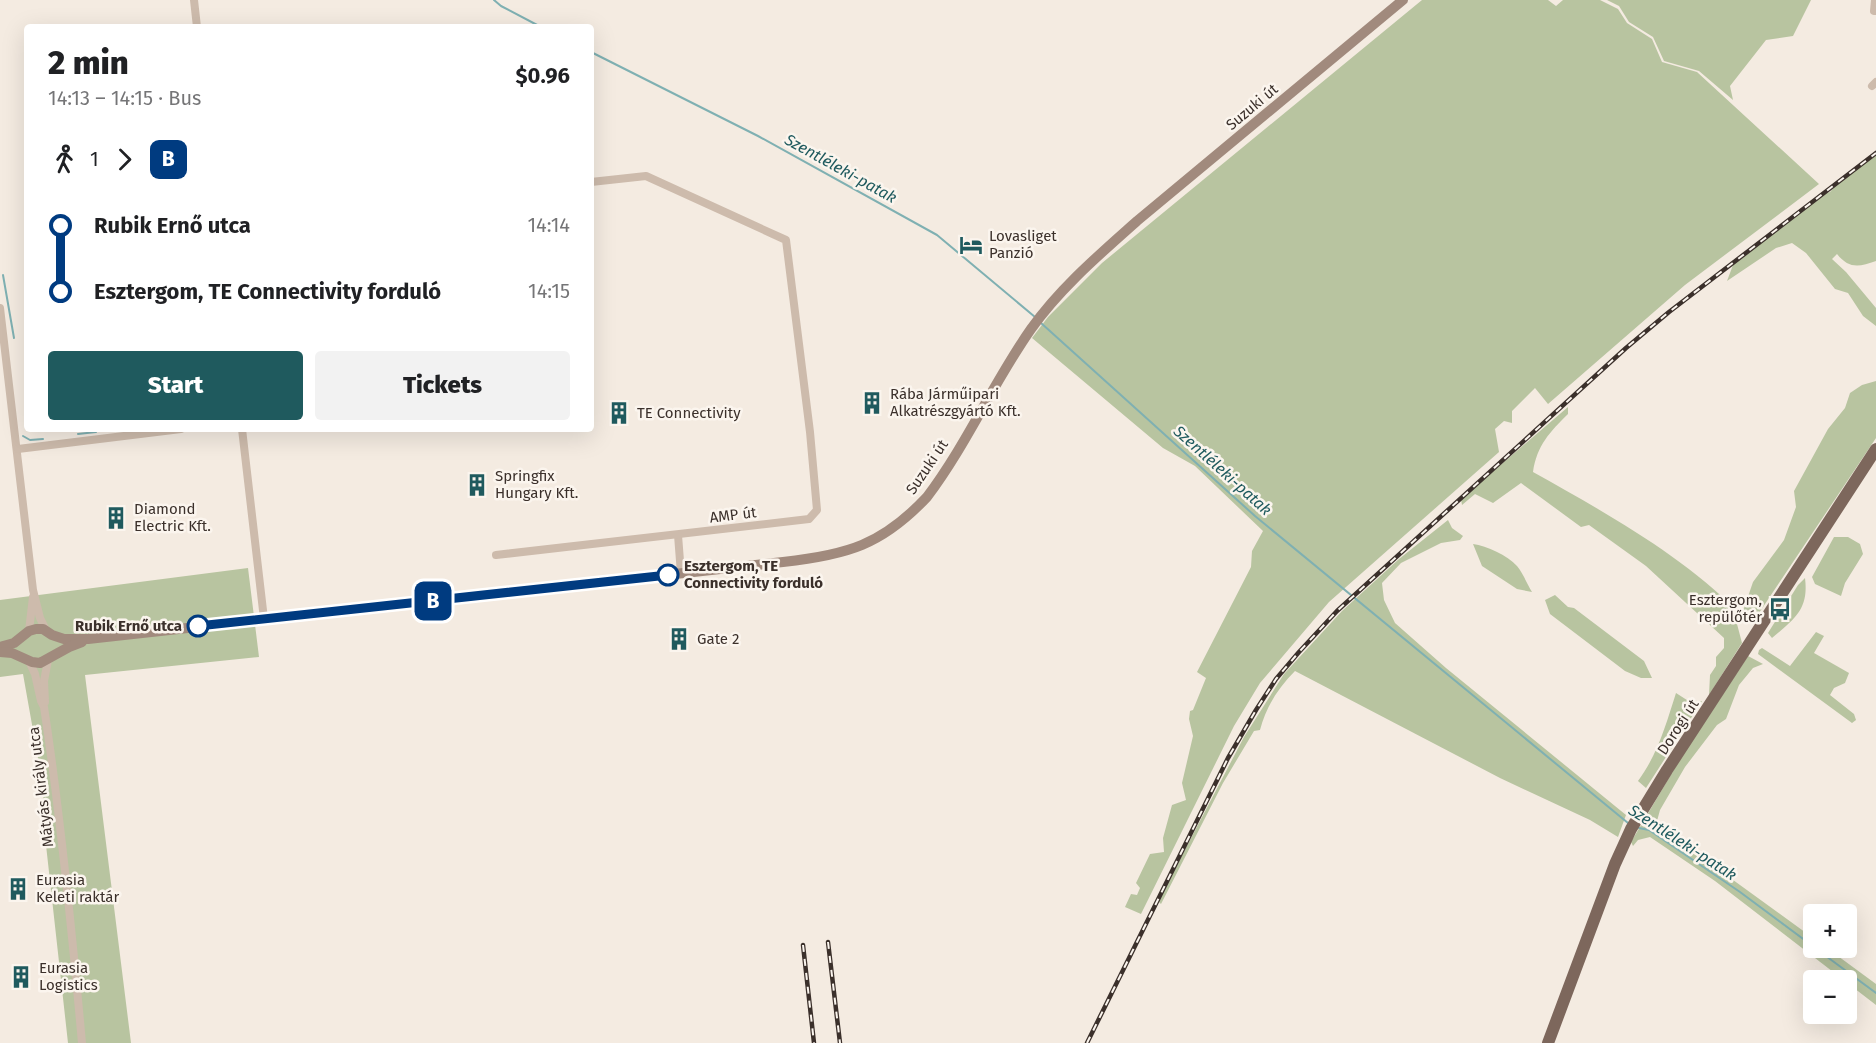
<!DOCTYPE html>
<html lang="en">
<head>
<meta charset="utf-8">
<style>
  body { margin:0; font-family:"Fira Sans",sans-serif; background:#f2f2f2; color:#202124; height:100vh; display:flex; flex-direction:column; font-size:22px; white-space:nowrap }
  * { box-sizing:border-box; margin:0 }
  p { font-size:20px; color:#757577 }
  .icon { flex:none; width:33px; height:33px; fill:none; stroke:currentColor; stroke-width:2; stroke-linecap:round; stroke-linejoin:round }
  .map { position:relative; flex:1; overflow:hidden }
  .sheet { position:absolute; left:24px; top:24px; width:570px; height:408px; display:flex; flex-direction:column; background:#fff; border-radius:6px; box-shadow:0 6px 24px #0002 }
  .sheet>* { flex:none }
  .badge { padding:0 12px; border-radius:9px; font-size:21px; line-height:39px }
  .controls { position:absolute; left:1803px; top:904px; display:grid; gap:12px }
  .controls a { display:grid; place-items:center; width:54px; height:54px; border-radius:6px; background:#fff; box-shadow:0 6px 24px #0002; font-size:30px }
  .map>.badge { position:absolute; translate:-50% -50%; box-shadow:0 0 0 3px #fff }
  .legs { display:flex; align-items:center; gap:9px; height:66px; padding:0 24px; font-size:20px }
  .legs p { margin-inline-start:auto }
  .head { display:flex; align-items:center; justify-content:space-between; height:102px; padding:0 24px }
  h1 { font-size:33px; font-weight:800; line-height:45px }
  .primary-button { display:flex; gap:12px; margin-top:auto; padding:12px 24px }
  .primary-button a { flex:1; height:69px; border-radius:6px; background:#1f5a5e; color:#fff; font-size:24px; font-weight:800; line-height:69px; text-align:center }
  .primary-button a+a { background:#f2f2f2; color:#202124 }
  ul { padding:0 24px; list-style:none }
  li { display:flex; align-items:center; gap:21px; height:66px; font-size:22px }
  li i { display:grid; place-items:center; width:9px; height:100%; margin:0 8px; background:currentColor }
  li i::after { content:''; width:15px; height:15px; margin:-8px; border:4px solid; border-radius:50%; background:#fff }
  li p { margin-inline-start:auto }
  li:first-child i { background:linear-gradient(#0000 50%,currentColor 0) }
  li:last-child i { background:linear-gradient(currentColor 50%,#0000 0) }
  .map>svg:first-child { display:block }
</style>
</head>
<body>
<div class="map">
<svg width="1876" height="1043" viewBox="0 0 1876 1043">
  <rect width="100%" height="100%" fill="#f4ebe1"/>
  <g fill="#b8c4a0">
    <path d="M1422,0H1548L1556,6L1563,0H1600L1618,9L1627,23L1652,39L1662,62L1697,72L1819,184L1685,285L1548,404L1535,388L1512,411V423L1504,421L1495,429L1499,452L1329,602L1260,683L1234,726L1141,914L1125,907L1131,894L1137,895L1140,888L1136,883L1150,854L1164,852L1163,838L1172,805L1186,800L1182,783L1193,736L1189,719L1190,711L1193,710L1206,678L1197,672L1251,567L1252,551L1263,531L1195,466L1163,448L1032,338L1048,317L1102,263Z"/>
    <path d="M1607,0H1811L1793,36L1766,40L1730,86L1733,100L1699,71L1664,61L1653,37L1629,22L1619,6Z"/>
    <path d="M1876,154V261C1859,267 1849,269 1837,254L1832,259L1846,272L1876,308V326L1863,316L1848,293L1835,289L1806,253L1792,243L1776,248L1727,281L1733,265L1826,193L1830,192L1836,185Z"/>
    <path d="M1876,381V438L1759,613L1746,617L1742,614L1753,582L1784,540L1796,507L1794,491L1828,429L1845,408L1850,393L1862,385Z"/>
    <path d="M1568,407V414C1550,432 1537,445 1533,472C1601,510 1682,555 1737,611V624L1742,643L1709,695L1710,675L1716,666V657L1724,648V638L1646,566L1589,525L1581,527L1521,483L1493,503L1475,494L1462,505L1461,499Z"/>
    <path d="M1448,520L1452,528L1463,536L1460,540L1441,543L1401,563L1382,583L1384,600L1395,623L1446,668L1626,815L1618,837L1590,820L1500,778L1295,671C1278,688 1266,707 1260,730L1254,731L1223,783L1161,904L1158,901L1244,737L1284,674L1342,611L1399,559Z"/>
    <path d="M1834,537H1848L1860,544L1863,554L1845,583L1841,596L1815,584L1812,577Z"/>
    <path d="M1473,544C1487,546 1507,555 1517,566C1523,573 1527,584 1532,592L1517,589L1482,566Z"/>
    <path d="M248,568L259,657L85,675L131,1043H68L42,809L44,792L23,674L0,677V600Z"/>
    <path d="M1805,578C1809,610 1794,619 1772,638L1768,633L1798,585Z"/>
    <path d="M1555,595L1568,607L1574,608L1644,661L1652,678H1641L1625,671L1550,614L1545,600Z"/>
    <path d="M1816,632L1824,636L1814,653L1849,673L1845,683L1834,688L1830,695L1854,714L1856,720L1852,723L1758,654L1759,650L1762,648L1790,666Z"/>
    <path d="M1748,656L1763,664L1753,668L1739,685L1726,719L1717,725L1685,767L1660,810L1657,821L1671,835L1813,938L1814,948H1827L1876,984V1005L1715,881L1650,837L1638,840L1633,846L1631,842L1682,756Z"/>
    <path d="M1676,693L1690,702L1702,701L1646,788L1638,781C1658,754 1666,724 1676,693Z"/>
  </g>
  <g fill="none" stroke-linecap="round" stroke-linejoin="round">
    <g stroke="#7fb0b2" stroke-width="2">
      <path d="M494,0L501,6L541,27"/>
      <path d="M591,52L758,136L937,235L1035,317"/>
      <path d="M3,275L14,338"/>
      <path d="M1041,323L1255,516L1628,823"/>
      <path d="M78,434L96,432"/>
      <path d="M23,436L30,440L43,439"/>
      <path d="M1639,828L1649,830L1740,892L1814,947"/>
      <path d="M1815,948L1876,993"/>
    </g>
    <g stroke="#cdbbac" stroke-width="8">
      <path d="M194,0L197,27"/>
      <path d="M1875,0L1874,11H1876"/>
      <path d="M1872,86L1876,82"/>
      <path d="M0,308L33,590L40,618L46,630"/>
      <path d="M242,429L264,619"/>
      <path d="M18,449L181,429"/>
      <path d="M678,535L681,574"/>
      <path d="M496,555L809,519L817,510L810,432L786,240L646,176L591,182"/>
      <path d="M29,631L33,597"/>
      <path d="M29,661L35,674L41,701L44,707C61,818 72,931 82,1043"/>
      <path d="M45,702L44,681L48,660"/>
    </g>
    <g stroke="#a18a7d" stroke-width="10">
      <path d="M0,647L14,643L29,631L36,629H43L52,635L64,639H88L783,562C847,555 882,545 927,497C967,444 993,383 1031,329C1060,288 1100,254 1137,221L1403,0"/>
      <path d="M0,652L12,653L32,662L40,663L69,647L82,642"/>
    </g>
    <path stroke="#7d675c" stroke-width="12" d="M1548,1043L1615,864L1631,829L1667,770L1876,449"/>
    <g stroke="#3b302b" stroke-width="4.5">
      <g id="rail">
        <path d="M828,942L840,1043"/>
        <path d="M803,945L814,1043"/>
        <path d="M1087,1043L1228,758L1256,710L1276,679L1299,652L1337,611L1626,348L1669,312L1876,153"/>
      </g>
    </g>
    <use href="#rail" stroke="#fbf5ee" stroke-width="2" stroke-dasharray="7" stroke-linecap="butt"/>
  </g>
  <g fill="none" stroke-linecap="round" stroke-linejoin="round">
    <g stroke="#fff" stroke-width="14">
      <path id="line-1" d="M198,626L668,575"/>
    </g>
    <use href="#line-1" stroke="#003b80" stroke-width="9"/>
  </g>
  <defs>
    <g id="hotel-bare" transform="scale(1.8)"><path d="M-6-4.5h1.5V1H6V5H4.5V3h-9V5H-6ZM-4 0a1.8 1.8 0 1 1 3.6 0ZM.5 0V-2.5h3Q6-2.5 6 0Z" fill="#1f5a5e" stroke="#fbf5ee" stroke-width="2.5" paint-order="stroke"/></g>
    <g id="building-bare" transform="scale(1.8)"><path d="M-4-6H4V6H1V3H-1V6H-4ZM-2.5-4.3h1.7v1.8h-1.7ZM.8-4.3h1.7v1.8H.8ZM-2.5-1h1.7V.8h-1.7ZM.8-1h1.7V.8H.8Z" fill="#1f5a5e" stroke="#fbf5ee" stroke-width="2.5" paint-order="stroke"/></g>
    <g id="bus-bare" transform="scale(1.8)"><path d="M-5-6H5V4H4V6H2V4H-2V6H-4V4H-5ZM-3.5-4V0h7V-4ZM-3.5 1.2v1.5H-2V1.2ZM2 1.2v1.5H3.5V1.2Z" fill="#1f5a5e" stroke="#fbf5ee" stroke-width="2.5" paint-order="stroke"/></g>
  </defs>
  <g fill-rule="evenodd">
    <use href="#hotel-bare" x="971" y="245"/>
    <use href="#building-bare" x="872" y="403"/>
    <use href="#building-bare" x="619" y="413"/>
    <use href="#building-bare" x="477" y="485"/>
    <use href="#building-bare" x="116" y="518"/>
    <use href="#bus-bare" x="1780" y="609"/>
    <use href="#building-bare" x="679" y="639"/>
    <use href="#building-bare" x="18" y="889"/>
    <use href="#building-bare" x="21" y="977"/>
  </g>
  <g fill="#fff" stroke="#003b80" stroke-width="3">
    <circle cx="668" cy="575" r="10"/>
    <circle cx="198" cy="626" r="10"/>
  </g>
  <g text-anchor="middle" stroke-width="5" stroke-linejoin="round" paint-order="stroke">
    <g font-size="15" fill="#3b302b" stroke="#fbf5ee">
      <text transform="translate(1252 107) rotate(-40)" y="5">Suzuki út</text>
      <text transform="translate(927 467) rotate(-56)" y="5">Suzuki út</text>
      <text transform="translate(733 515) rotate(-7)" y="5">AMP út</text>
      <text transform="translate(1678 727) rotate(-57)" y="5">Dorogi út</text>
      <text transform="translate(41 787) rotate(-97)" y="5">Mátyás király utca</text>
    </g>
    <g font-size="15" fill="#3b302b" stroke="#fbf5ee" text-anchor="start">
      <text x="989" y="241">Lovasliget<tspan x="989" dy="17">Panzió</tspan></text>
      <text x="890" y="399">Rába Járműipari<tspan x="890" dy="17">Alkatrészgyártó Kft.</tspan></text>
      <text x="637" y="418">TE Connectivity</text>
      <text x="495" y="481">Springfix<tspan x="495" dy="17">Hungary Kft.</tspan></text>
      <text x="134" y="514">Diamond<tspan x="134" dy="17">Electric Kft.</tspan></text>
      <text x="1762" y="605" text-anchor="end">Esztergom,<tspan x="1762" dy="17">repülőtér</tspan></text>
      <text x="697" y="644">Gate 2</text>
      <text x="36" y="885">Eurasia<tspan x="36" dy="17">Keleti raktár</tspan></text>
      <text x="39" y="973">Eurasia<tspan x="39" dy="17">Logistics</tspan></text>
    </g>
    <g font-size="15" font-weight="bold" fill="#3b302b" stroke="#fbf5ee" text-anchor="start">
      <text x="684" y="571">Esztergom, TE<tspan x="684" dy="17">Connectivity forduló</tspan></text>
      <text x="182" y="631" text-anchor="end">Rubik Ernő utca</text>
    </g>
    <g font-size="16" font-style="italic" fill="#1f5a5e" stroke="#fbf5ee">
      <text transform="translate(841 168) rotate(29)" y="6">Szentléleki-patak</text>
      <text transform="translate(1223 470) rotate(42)" y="6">Szentléleki-patak</text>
      <text transform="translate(1683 842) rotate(33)" y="6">Szentléleki-patak</text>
    </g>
  </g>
</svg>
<div class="controls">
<a>+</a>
<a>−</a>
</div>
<b class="badge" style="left:433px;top:601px;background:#003b80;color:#fff">B</b>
<section class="sheet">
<div class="head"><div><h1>2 min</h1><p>14:13 – 14:15 · Bus</p></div><b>$0.96</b></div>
<div class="legs"><svg class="icon" aria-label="walk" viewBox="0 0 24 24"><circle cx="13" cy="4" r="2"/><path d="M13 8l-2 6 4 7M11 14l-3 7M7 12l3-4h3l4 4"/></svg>1<svg class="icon" aria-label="forward" viewBox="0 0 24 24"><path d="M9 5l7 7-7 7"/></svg><b class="badge" style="background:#003b80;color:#fff">B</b></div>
<ul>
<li><i style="color:#003b80"></i><b>Rubik Ernő utca</b><p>14:14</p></li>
<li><i style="color:#003b80"></i><b>Esztergom, TE Connectivity forduló</b><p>14:15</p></li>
</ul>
<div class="primary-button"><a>Start</a><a>Tickets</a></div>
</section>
</div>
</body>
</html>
